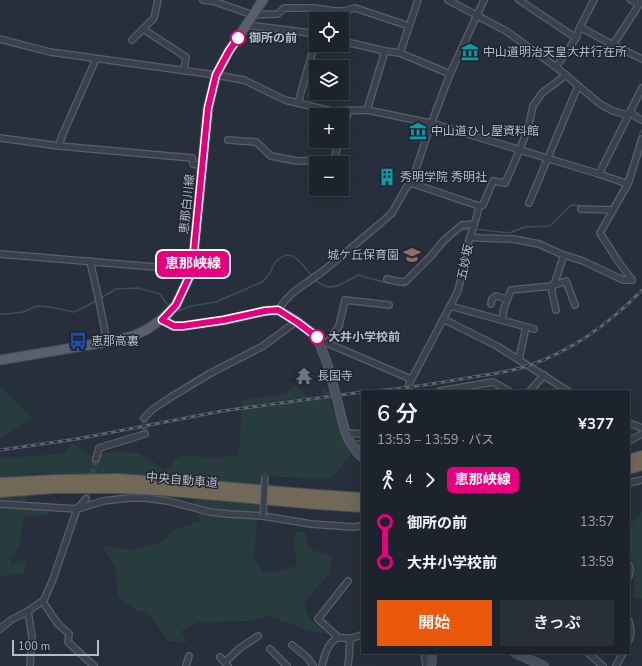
<!DOCTYPE html>
<html lang="ja">
<head>
<meta charset="utf-8">
<style>
  body { margin:0; font-family:"Nunito Sans","Noto Sans JP",sans-serif; background:#292f38; color:#f1f3f6; height:100vh; display:flex; flex-direction:column; font-size:15px; white-space:nowrap }
  * { box-sizing:border-box; margin:0 }
  p { font-size:13px; color:#a0a4a9 }
  .icon { flex:none; width:22px; height:22px; fill:none; stroke:currentColor; stroke-width:2; stroke-linecap:round; stroke-linejoin:round }
  .map { position:relative; flex:1; overflow:hidden }
  .panel { position:absolute; left:361px; top:390px; width:269px; height:264px; display:flex; flex-direction:column; background:#1c232c; border-radius:0px; box-shadow:0 4px 16px #0002,0 0 0 1px #3a4048 }
  .panel>* { flex:none }
  .badge { padding:0 8px; border-radius:6px; font-size:14px; line-height:26px }
  .fabs { position:absolute; left:309px; top:12px; display:grid; gap:8px }
  .fabs a { display:grid; place-items:center; width:40px; height:40px; border-radius:0px; background:#1c232c; box-shadow:0 4px 16px #0002,0 0 0 1px #3a4048; font-size:20px }
  .scale { position:absolute; left:12px; bottom:10px; width:87px; box-sizing:border-box; padding-left:4px; border:2px solid #b6bcc7; border-top:0; font-size:11px; line-height:14px; white-space:nowrap; color:#b6bcc7; -webkit-text-stroke:3px #1f2631; paint-order:stroke }
  .map>.badge { position:absolute; translate:-50% -50%; box-shadow:0 0 0 2px #fff }
  .legs { display:flex; align-items:center; gap:6px; height:44px; padding:0 16px; font-size:13px }
  .legs p { margin-inline-start:auto }
  .overview { display:flex; align-items:center; justify-content:space-between; height:68px; padding:0 16px }
  h1 { font-size:22px; font-weight:600; line-height:30px }
  .primary-button { display:flex; gap:8px; margin-top:auto; padding:8px 16px }
  .primary-button a { flex:1; height:46px; border-radius:0px; background:#ea580c; color:#fff; font-size:16px; font-weight:600; line-height:46px; text-align:center }
  .primary-button a+a { background:#292f38; color:#f1f3f6 }
  ul { padding:0 16px; list-style:none }
  li { display:flex; align-items:center; gap:14px; height:40px; font-size:15px }
  li i { display:grid; place-items:center; width:6px; height:100%; margin:0 5px; background:currentColor }
  li i::after { content:''; width:10px; height:10px; margin:-5px; border:3px solid; border-radius:50%; background:#1c232c }
  li p { margin-inline-start:auto }
  li:first-child i { background:linear-gradient(#0000 50%,currentColor 0) }
  li:last-child i { background:linear-gradient(currentColor 50%,#0000 0) }
  .map>svg:first-child { display:block }
</style>
</head>
<body>
<div class="map">
<svg width="642" height="666" viewBox="0 0 642 666">
  <rect width="100%" height="100%" fill="#262f3b"/>
  <g fill="#293c3d">
    <path d="M297,385C305,395 307,399 320,397L324,388L330,393V406L338,415L351,455L331,479L261,476L254,558L263,574L297,566L294,546L295,532H305L309,549L332,556L330,573L304,602C308,618 313,624 327,633H317L304,629L269,616L253,621L198,622L181,631L187,642L184,643L178,641H168L150,614L133,609L118,596L115,566L102,546L133,550L165,541L174,530L200,521L188,479L31,473L25,507L49,509L48,515L30,516L23,519L19,547L10,561L13,564L19,560L27,562V566L24,573L0,577V458L64,454L71,443L93,456L105,452L139,453L164,469L172,468L173,460L182,455L218,458L239,455L242,400L285,394Z"/>
    <path d="M0,387L32,418L0,439Z"/>
    <path d="M642,511V599L634,597V564L629,551V526Z"/>
  </g>
  <g fill="none" stroke-linecap="round" stroke-linejoin="round">
    <g stroke="#3e4c62" stroke-width="1.5">
      <path d="M610,208L623,185L632,162L640,133L642,130"/>
      <path d="M474,229L509,233L525,227L550,226L571,205L602,207"/>
      <path d="M435,255L460,230L470,229"/>
      <path d="M315,279C329,295 343,283 358,275L383,282L406,286L416,275"/>
      <path d="M101,298L116,289L138,288L160,294L166,303L170,306"/>
      <path d="M176,310L178,311L191,306L216,302L262,282L270,273L275,262L285,255L293,256L300,262L312,276"/>
      <path d="M0,314H5L23,312L37,306L49,307L74,312L87,306L97,300"/>
    </g>
    <g stroke="#3c4450" stroke-width="5.5" stroke-dasharray="5.5 3" stroke-linecap="butt">
      <path d="M144,418L145,434"/>
      <path d="M86,499L96,459"/>
    </g>
    <g stroke="#585f6a" stroke-width="6">
      <path id="pedestrian" d="M358,443L362,444"/>
    </g>
    <g stroke="#585f6a" stroke-width="8">
      <g id="minor">
        <path d="M203,0L213,1L253,15L278,14L284,8H315L335,11H345L355,8L409,26"/>
        <path d="M448,0L506,31L556,67L600,104L613,111L628,115"/>
        <path d="M519,0L576,38"/>
        <path d="M631,0L639,4"/>
        <path d="M247,25L303,32L316,35"/>
        <path d="M580,27L613,45L642,59"/>
        <path d="M143,29L186,57L184,71"/>
        <path d="M0,39L50,52L216,75L244,80L285,100L331,111L367,110L435,124L599,174L642,88"/>
        <path d="M132,40L154,18L158,0"/>
        <path d="M342,41L385,51L400,53L450,74"/>
        <path d="M613,45L642,0"/>
        <path d="M400,53L418,0"/>
        <path d="M556,67L576,38L580,27L594,0"/>
        <path d="M298,103L316,39"/>
        <path d="M367,110L385,51"/>
        <path d="M631,110C632,116 637,117 642,120"/>
        <path d="M342,133L349,110"/>
        <path d="M0,138L59,146L192,158L193,164L198,165"/>
        <path d="M228,140L256,142L271,156L297,161L334,160L339,141"/>
        <path d="M59,146L62,136L96,59"/>
        <path d="M599,174L628,184"/>
        <path d="M411,183L479,206L483,205L493,181L505,183L512,168L528,129L533,106L542,93L566,75"/>
        <path d="M529,203L578,86"/>
        <path d="M581,209L613,210L628,184L642,139"/>
        <path d="M613,210L600,233L618,261L632,280"/>
        <path d="M470,237L481,238L513,239L539,244L561,254L583,261L623,280H632"/>
        <path d="M0,254L155,267L192,271"/>
        <path d="M90,261L98,296L107,342"/>
        <path d="M387,279L401,282L406,281L431,256L444,240L462,225L474,224"/>
        <path d="M491,304L492,299L496,296L507,299"/>
        <path d="M450,306L534,329"/>
        <path d="M278,310C291,290 305,285 323,271C343,255 363,238 383,221L392,213L406,188L411,183L416,169L431,124L450,74L484,0"/>
        <path d="M556,310L552,292V286L555,282L564,255"/>
        <path d="M443,319L497,346L568,391"/>
        <path d="M502,320L504,308L511,290L552,286L566,281L575,305"/>
        <path d="M318,341L327,343L411,379"/>
        <path d="M327,343L339,326L345,300L389,305"/>
        <path d="M519,359L526,327"/>
        <path d="M408,391L409,384L457,293C462,279 464,263 467,248C470,234 477,220 479,206"/>
        <path d="M440,391L493,382L509,391"/>
        <path d="M530,391L544,375"/>
        <path d="M144,418L153,409L171,397L209,374L263,346L297,321"/>
        <path d="M629,423L642,428"/>
        <path d="M346,433L362,434"/>
        <path d="M629,441L642,434"/>
        <path d="M96,459L99,448L145,434"/>
        <path d="M629,483L642,480"/>
        <path d="M0,504L77,509L103,501L129,498H145L168,501L210,512L229,514L263,516L311,524L353,527L362,526"/>
        <path d="M629,565L630,569L629,576"/>
        <path d="M45,605L58,624L69,634L68,642L94,666"/>
        <path d="M28,611L32,637L30,666"/>
        <path d="M629,621C631,628 632,633 629,640"/>
        <path d="M0,629L11,620L28,611L44,600L53,579L77,509L86,499"/>
        <path d="M339,638L318,619L348,581"/>
        <path d="M292,645L308,658L313,666"/>
        <path d="M270,649L287,666"/>
        <path d="M424,653L426,666"/>
        <path d="M588,653L603,666"/>
        <path d="M220,657L228,666"/>
        <path d="M225,662L240,648L258,636"/>
        <path d="M186,666L189,656"/>
        <path d="M322,666C324,657 328,642 337,638C341,637 345,639 350,638C354,638 358,636 362,635"/>
        <path d="M348,666L349,657L350,638"/>
        <path d="M616,666L623,653"/>
      </g>
    </g>
    <g stroke="#585f6a" stroke-width="10">
      <g id="secondary">
        <path d="M162,319L173,326H183L225,320L265,311L278,310L297,321L317,337L327,363L335,392"/>
        <path d="M338,403C343,424 346,443 362,457"/>
        <path d="M515,653L544,666"/>
        <path d="M431,666L432,653"/>
      </g>
    </g>
    <g stroke="#434a55" stroke-width="11">
      <path id="primary" d="M0,360L107,342L133,336L146,330L162,319L176,305L192,271L208,108L216,75L229,51L263,0"/>
    </g>
    <g stroke="#454c57" stroke-width="12">
      <g id="motorway">
        <path d="M629,460L642,456"/>
        <path d="M629,469L642,465"/>
        <path d="M0,483L56,480L117,479L161,482L318,495L362,498"/>
        <path d="M0,492L55,488H116L160,490L317,504L362,507"/>
      </g>
    </g>
    <use href="#pedestrian" stroke="#3a414c" stroke-width="4"/>
    <use href="#minor" stroke="#3a414c" stroke-width="5.5"/>
    <use href="#secondary" stroke="#49505e" stroke-width="8"/>
    <use href="#primary" stroke="#58606b" stroke-width="9"/>
    <use href="#motorway" stroke="#716858" stroke-width="10"/>
    <g stroke="#5d6572" stroke-width="3">
      <g id="rail">
        <path d="M374,391C407,388 440,383 473,377C492,374 511,372 530,365C573,350 610,323 642,290"/>
        <path d="M0,450L77,439L222,411L362,392"/>
      </g>
    </g>
    <use href="#rail" stroke="#1f2631" stroke-width="1.5" stroke-dasharray="4.5" stroke-linecap="butt"/>
    <g stroke="#585f6a" stroke-width="8" stroke-linecap="butt">
      <path id="minor-bridge" d="M263,516L265,476"/>
    </g>
    <g stroke="#585f6a" stroke-width="10" stroke-linecap="butt">
      <path id="secondary-bridge" d="M335,392L338,403"/>
    </g>
    <use href="#minor-bridge" stroke="#3a414c" stroke-width="5.5"/>
    <use href="#secondary-bridge" stroke="#49505e" stroke-width="8"/>
  </g>
  <g fill="none" stroke-linecap="round" stroke-linejoin="round">
    <g stroke="#fff" stroke-width="9">
      <path id="line-1" d="M238,38L229,51L216,75L208,108L192,271L176,305L162,320L174,326H183L224,320L265,311L278,310L297,322L317,337"/>
    </g>
    <use href="#line-1" stroke="#e6007e" stroke-width="6"/>
  </g>
  <defs>
    <g id="museum-bare" transform="scale(1.38)"><path d="M0-6L6-3V-2H-6V-3ZM-5-1h2V3h-2ZM-1-1h2V3h-2ZM3-1h2V3H3ZM-6 4H6V6H-6Z" fill="#0f9aa8" stroke="#1f2631" stroke-width="2.5" paint-order="stroke"/></g>
    <g id="building-bare" transform="scale(1.38)"><path d="M-4-6H4V6H1V3H-1V6H-4ZM-2.5-4.3h1.7v1.8h-1.7ZM.8-4.3h1.7v1.8H.8ZM-2.5-1h1.7V.8h-1.7ZM.8-1h1.7V.8H.8Z" fill="#0f9aa8" stroke="#1f2631" stroke-width="2.5" paint-order="stroke"/></g>
    <g id="school-bare" transform="scale(1.38)"><path d="M0-5L7-2L0 1L-7-2ZM-4 1L0 2.5L4 1V4Q0 6-4 4Z" fill="#8d6e63" stroke="#1f2631" stroke-width="2.5" paint-order="stroke"/></g>
    <g id="bus-bare" transform="scale(1.38)"><path d="M-5-6H5V4H4V6H2V4H-2V6H-4V4H-5ZM-3.5-4V0h7V-4ZM-3.5 1.2v1.5H-2V1.2ZM2 1.2v1.5H3.5V1.2Z" fill="#1a4fb4" stroke="#1f2631" stroke-width="2.5" paint-order="stroke"/></g>
    <g id="temple-bare" transform="scale(1.38)"><path d="M0-6L5-2H3V0L6.5 2.5H4V6H1.5V3h-3V6H-4V2.5H-6.5L-3 0V-2H-5Z" fill="#6b7280" stroke="#1f2631" stroke-width="2.5" paint-order="stroke"/></g>
  </defs>
  <g fill-rule="evenodd">
    <use href="#museum-bare" x="470" y="52"/>
    <use href="#museum-bare" x="418" y="131"/>
    <use href="#building-bare" x="387" y="177"/>
    <use href="#school-bare" x="412" y="255"/>
    <use href="#bus-bare" x="78" y="341"/>
    <use href="#temple-bare" x="304" y="376"/>
  </g>
  <g fill="#fff" stroke="#e6007e" stroke-width="2">
    <circle cx="238" cy="38" r="7"/>
    <circle cx="317" cy="337" r="7"/>
  </g>
  <g text-anchor="middle" stroke-width="3" stroke-linejoin="round" paint-order="stroke">
    <g font-size="12" font-weight="bold" fill="#b6bcc7" stroke="#1f2631" text-anchor="start">
      <text x="249" y="42">御所の前</text>
      <text x="328" y="341">大井小学校前</text>
    </g>
    <g font-size="12" fill="#b6bcc7" stroke="#1f2631" text-anchor="start">
      <text x="483" y="56">中山道明治天皇大井行在所</text>
      <text x="431" y="135">中山道ひし屋資料館</text>
      <text x="400" y="181">秀明学院 秀明社</text>
      <text x="399" y="259" text-anchor="end">城ケ丘保育園</text>
      <text x="91" y="345">恵那高裏</text>
      <text x="317" y="380">長国寺</text>
    </g>
    <g font-size="12" fill="#b6bcc7" stroke="#1f2631">
      <text transform="translate(187 204) rotate(-84)" y="4">恵那白川線</text>
      <text transform="translate(465 262) rotate(-78)" y="4">五妙坂</text>
      <text transform="translate(182 480) rotate(5)" y="4">中央自動車道</text>
    </g>
  </g>
</svg>
<div class="fabs">
<a><svg class="icon" aria-label="locate" viewBox="0 0 24 24"><circle cx="12" cy="12" r="6"/><path d="M12 2v4M12 18v4M2 12h4M18 12h4"/></svg></a>
<a><svg class="icon" aria-label="layers" viewBox="0 0 24 24"><path d="M12 4l9 5-9 5-9-5zM3 14l9 5 9-5"/></svg></a>
<a>+</a>
<a>−</a>
</div>
<div class="scale">100 m</div>
<b class="badge" style="left:193px;top:264px;background:#e6007e;color:#fff">恵那峡線</b>
<section class="panel">
<div class="overview"><div><h1>6 分</h1><p>13:53 – 13:59 · バス</p></div><b>¥377</b></div>
<div class="legs"><svg class="icon" aria-label="walk" viewBox="0 0 24 24"><circle cx="13" cy="4" r="2"/><path d="M13 8l-2 6 4 7M11 14l-3 7M7 12l3-4h3l4 4"/></svg>4<svg class="icon" aria-label="forward" viewBox="0 0 24 24"><path d="M9 5l7 7-7 7"/></svg><b class="badge" style="background:#e6007e;color:#fff">恵那峡線</b></div>
<ul>
<li><i style="color:#e6007e"></i><b>御所の前</b><p>13:57</p></li>
<li><i style="color:#e6007e"></i><b>大井小学校前</b><p>13:59</p></li>
</ul>
<div class="primary-button"><a>開始</a><a>きっぷ</a></div>
</section>
</div>
</body>
</html>
